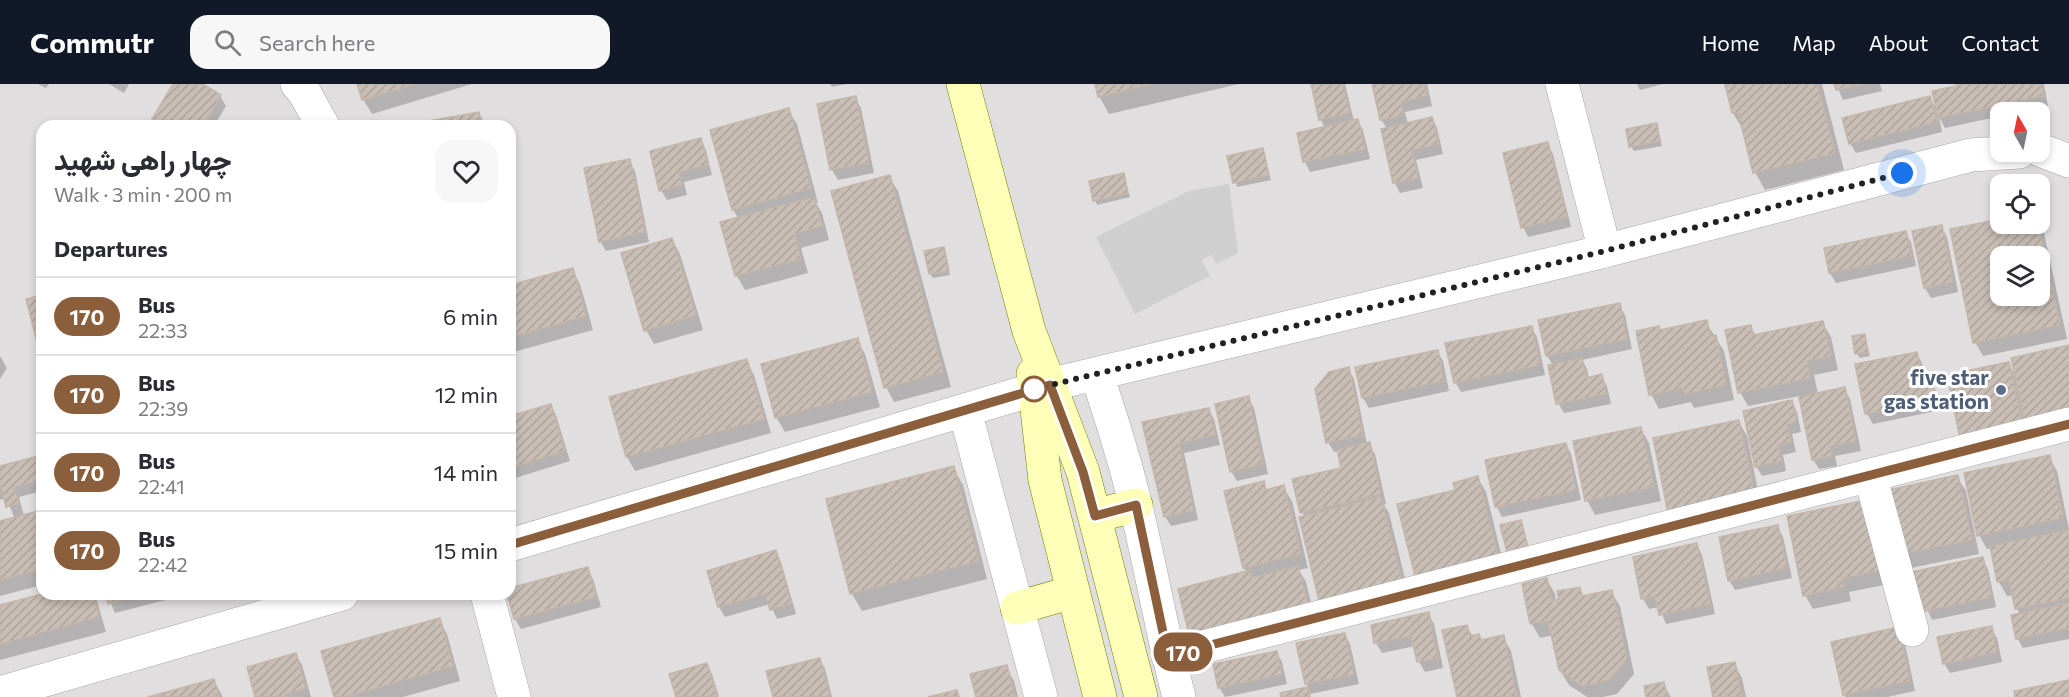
<!DOCTYPE html>
<html lang="en">
<head>
<meta charset="utf-8">
<style>
  body { margin:0; font-family:Commissioner,Vazirmatn,sans-serif; background:#f7f7f7; color:#2b2b33; height:100vh; display:flex; flex-direction:column; font-size:22px; white-space:nowrap }
  * { box-sizing:border-box; margin:0 }
  p { font-size:20px; color:#7c7c81 }
  .icon { flex:none; width:33px; height:33px; fill:none; stroke:currentColor; stroke-width:2; stroke-linecap:round; stroke-linejoin:round }
  .map { position:relative; flex:1; overflow:hidden }
  .panel { position:absolute; left:36px; top:36px; width:480px; height:480px; display:flex; flex-direction:column; background:#fff; border-radius:18px; box-shadow:0 3px 9px #0003 }
  .panel>* { flex:none }
  .badge { padding:0 12px; border-radius:20px; font-size:21px; line-height:39px }
  .needle { width:39px; rotate:351deg }
  .fabs { position:absolute; left:1990px; top:18px; display:grid; gap:12px }
  .fabs a { display:grid; place-items:center; width:60px; height:60px; border-radius:12px; background:#fff; box-shadow:0 3px 9px #0003; font-size:30px }
  .you { position:absolute; width:30px; height:30px; margin:-15px; border:4px solid #fff; border-radius:50%; background:#1a73e8; box-shadow:0 0 0 9px #1a73e833 }
  .map>.badge { position:absolute; translate:-50% -50%; box-shadow:0 0 0 3px #fff }
  h2 { padding:0 18px; font-size:22px; line-height:54px }
  .round { display:grid; place-items:center; flex:none; width:63px; height:63px; border-radius:18px; background:#f7f7f7 }
  .head { display:flex; align-items:center; justify-content:space-between; height:102px; padding:0 18px }
  h1 { font-size:28px; font-weight:800; line-height:45px }
  ul { padding:0; list-style:none }
  li { display:flex; align-items:center; gap:18px; height:78px; padding:0 18px; border-top:2px solid #e1e1e2 }
  li div { flex:1 }
  li b { display:block; font-size:22px }
  li em { font-style:normal }
  li .badge { min-width:66px; font-weight:700; text-align:center }
  header { display:flex; align-items:center; gap:36px; box-sizing:border-box; height:84px; padding:0 30px; background:#111827; color:#fff }
  header strong { font-size:28px }
  nav { display:flex; gap:33px; margin-inline-start:auto; font-size:21px }
  .search { width:420px; height:54px; background:#f7f7f7; display:flex; align-items:center; gap:15px; box-sizing:border-box; padding:0 21px; border-radius:18px; color:#7c7c81; font-size:22px }
  .map>svg:first-child { display:block }
</style>
</head>
<body>
<header>
<strong>Commutr</strong>
<div class="search"><svg class="icon" aria-label="search" viewBox="0 0 24 24"><circle cx="10" cy="10" r="6"/><path d="M15 15l6 6"/></svg>Search here</div>
<nav><a>Home</a><a>Map</a><a>About</a><a>Contact</a></nav>
</header>
<div class="map">
<svg width="2069" height="613" viewBox="0 0 2069 613">
  <defs>
    <pattern id="building-hatch" width="6" height="6" patternUnits="userSpaceOnUse" patternTransform="scale(1.5)"><rect width="6" height="6" fill="#c8beb6"/><path d="M-1 1l2-2M0 6l6-6M5 7l2-2" fill="none" stroke="#aca39c"/></pattern>
  </defs>
  <rect width="100%" height="100%" fill="#f2efe7"/>
  <path fill="#e0dede" fill-rule="evenodd" d="M0,0H2069V613H0ZM2001,28H2040V68H2001ZM42,42H510V510H42ZM2001,100H2040V140H2001ZM2001,172H2040V212H2001Z"/>
  <path fill="#cfcfcf" d="M1229,100L1238,169L1216,180L1212,171L1202,176L1210,192L1135,230L1096,153L1189,107Z"/>
  <g fill="#0003" fill-rule="evenodd">
    <path d="M38,0H49L46,4Z"/>
    <path d="M109,0H129L124,9Z"/>
    <path d="M175,0H200L220,12L226,22L214,42H158L154,35Z"/>
    <path d="M359,0H472L372,30L363,15Z"/>
    <path d="M830,0H847L832,3Z"/>
    <path d="M1096,0H1239L1109,30L1099,12Z"/>
    <path d="M1312,0H1345L1354,37L1357,36L1363,46L1370,75L1310,88L1305,78L1299,50L1325,44L1321,36Z"/>
    <path d="M1373,0H1427L1432,22L1405,28L1408,40L1432,34L1437,44L1443,70L1416,76L1423,104L1400,109L1395,99L1387,45L1381,35Z"/>
    <path d="M1637,0H1663L1640,6Z"/>
    <path d="M1732,0H1822L1844,86L1765,106L1755,88L1743,46L1733,29Z"/>
    <path d="M1836,0H1880L1882,7L1843,16Z"/>
    <path d="M1957,0H2044L2048,22L2016,28H2001V32L1945,44L1939,33L1942,48L1856,69L1850,59L1930,14L1937,27L1958,3Z"/>
    <path d="M855,14L861,24L874,89L838,96L832,86L819,21Z"/>
    <path d="M788,26L797,40L818,119H816L822,129L829,156L801,164L808,189L745,206L737,192L739,135L733,126Z"/>
    <path d="M479,29L486,42H411Z"/>
    <path d="M1656,41L1662,62L1634,67L1631,62Z"/>
    <path d="M701,56L706,66L712,91L684,98L687,111L667,116L661,106Z"/>
    <path d="M1547,60L1553,70L1571,143L1528,153L1523,143Z"/>
    <path d="M1262,66L1271,96L1237,103L1229,73Z"/>
    <path d="M629,77L635,87L649,158L606,167L600,157Z"/>
    <path d="M1123,91L1130,113L1097,121L1095,116Z"/>
    <path d="M889,93L898,107L951,303L894,318L886,303Z"/>
    <path d="M2001,136V140L2040,138L2043,144L2067,255L1983,272L1975,258ZM2001,172H2040V212H2001Z"/>
    <path d="M1941,143L1947,153L1958,208L1931,214L1925,204Z"/>
    <path d="M1905,148L1911,158L1916,182L1836,199L1830,189L1825,165Z"/>
    <path d="M672,155L680,170L703,246L654,260L646,246Z"/>
    <path d="M943,165L950,191L933,194L930,190Z"/>
    <path d="M572,186L580,200L593,246L510,269V203Z"/>
    <path d="M1619,221L1625,231L1632,265L1582,276L1587,285L1589,295L1601,292L1607,302L1611,320L1564,329L1558,319L1553,281L1547,272Z"/>
    <path d="M1706,238L1724,267L1734,316L1694,324L1691,318L1659,325L1651,310L1660,247Z"/>
    <path d="M1822,238L1831,253L1838,286L1814,291L1818,310L1844,305L1850,315L1861,367L1835,372L1837,382L1819,385L1813,375L1800,312L1748,322L1740,308L1750,242L1756,252Z"/>
    <path d="M1531,243L1537,253L1545,291L1461,308L1455,298Z"/>
    <path d="M1864,251L1870,272L1860,274L1857,270Z"/>
    <path d="M857,256L865,270L880,323L785,348L776,333Z"/>
    <path d="M2069,263V350L1968,364L2008,279L2015,291Z"/>
    <path d="M1437,267L1443,277L1449,307L1369,324L1363,314L1357,284Z"/>
    <path d="M1916,269L1922,279L1926,299L1931,298L1937,308L1941,326L1873,340L1867,330L1857,282Z"/>
    <path d="M0,272L7,284L0,295Z"/>
    <path d="M746,276L754,291L771,349L635,387L627,373Z"/>
    <path d="M1348,285L1354,295L1367,360H1369L1375,370L1386,420L1384,421L1389,429L1410,515L1305,433L1302,428L1343,385L1339,367L1334,368L1328,358Z"/>
    <path d="M1248,314L1254,324L1268,390L1237,397L1231,387Z"/>
    <path d="M1792,318L1797,328L1801,348L1792,350L1796,368L1783,371L1786,387L1762,392L1756,382Z"/>
    <path d="M550,321L556,331L570,377L512,395L510,391V334Z"/>
    <path d="M1208,325L1214,335L1220,361L1184,369L1198,436L1171,442L1165,432L1144,339Z"/>
    <path d="M1739,338L1747,352L1762,426L1678,443Z"/>
    <path d="M1641,345L1649,359L1661,417L1595,431L1587,416Z"/>
    <path d="M1566,360L1571,370L1581,416L1502,433L1497,423L1487,377Z"/>
    <path d="M42,372V407L19,413L24,432L42,427V501L0,512V439L15,435L6,414L0,416V383Z"/>
    <path d="M2049,373L2057,387L2069,445V555L2023,564L2017,554L2020,531L2017,524L2014,511L2007,512L1999,498L1992,464L1987,465L1979,451Z"/>
    <path d="M953,384L963,401L987,495L862,527L852,510Z"/>
    <path d="M1957,393L1966,407L1979,470L1906,485L1898,471Z"/>
    <path d="M1478,394L1486,408L1506,490L1457,407Z"/>
    <path d="M1263,399L1268,407L1283,403L1292,417L1308,484L1299,486L1306,498L1316,539L1200,568L1247,489L1244,483Z"/>
    <path d="M1875,432L1889,500L1849,508L1851,517L1813,525L1805,511Z"/>
    <path d="M1778,443L1783,453L1792,494L1735,506L1729,496Z"/>
    <path d="M1697,461L1702,471L1715,530L1666,540L1659,523L1649,525L1643,515Z"/>
    <path d="M776,468L781,478L796,530L777,535L770,520L725,533L719,523L709,488Z"/>
    <path d="M1982,475L1988,485L1996,523L1932,536L1924,518L1918,519L1912,509Z"/>
    <path d="M587,485L593,495L601,523L521,545L515,535L508,510H510V505Z"/>
    <path d="M1547,496L1555,510L1556,517L1579,504L1584,513L1611,508L1620,522L1634,590L1617,610L1603,613H1587L1569,601L1560,586L1553,551L1540,554L1532,540L1523,501Z"/>
    <path d="M47,510H95L106,548L0,576V523Z"/>
    <path d="M107,510H189L115,529Z"/>
    <path d="M1428,530L1434,540L1443,584L1425,588L1419,578L1415,562L1382,569L1376,559L1372,542Z"/>
    <path d="M439,536L447,550L460,597L403,613H335Z"/>
    <path d="M1467,543L1473,553L1479,552L1482,557L1503,553L1511,567L1521,613H1458Z"/>
    <path d="M1991,544L1997,554L2002,578L1950,589L1944,579Z"/>
    <path d="M1345,550L1350,560L1359,600L1310,610L1311,613H1282V611L1309,605L1306,600L1298,560Z"/>
    <path d="M1904,555L1915,607L1887,613H1845L1833,559Z"/>
    <path d="M1276,568L1282,578L1287,600L1225,613L1219,603Z"/>
    <path d="M296,571L302,581L311,613H257Z"/>
    <path d="M820,575L825,585L832,613H774Z"/>
    <path d="M1734,579L1742,594L1746,613H1715Z"/>
    <path d="M707,580L712,590L719,613H678Z"/>
    <path d="M1006,583L1014,597L1018,613H978Z"/>
    <path d="M214,597L223,613H153Z"/>
    <path d="M1663,600L1671,613H1648Z"/>
  </g>
  <g fill="url(#building-hatch)" stroke="#c6b5a8" stroke-width="1.5" fill-rule="evenodd">
    <path d="M173,0H203L221,11L203,42H165L152,35Z"/>
    <path d="M357,0H416L362,16Z"/>
    <path d="M1095,0H1153L1098,13Z"/>
    <path d="M1311,0H1343L1350,29L1319,36Z"/>
    <path d="M1372,0H1424L1427,12L1401,18L1404,31L1380,36Z"/>
    <path d="M1728,0H1817L1835,69L1753,89L1738,28L1732,29L1725,1Z"/>
    <path d="M1834,0H1865L1836,6Z"/>
    <path d="M1956,0H2041L2044,12L1938,34L1932,7L1956,2Z"/>
    <path d="M856,12L869,79L830,86L817,20Z"/>
    <path d="M1930,12L1937,38L1849,60L1842,34Z"/>
    <path d="M789,24L811,104L732,126L710,46Z"/>
    <path d="M479,28L482,42H407V41Z"/>
    <path d="M1432,33L1439,60L1412,66L1418,94L1393,99L1381,45Z"/>
    <path d="M1358,35L1365,65L1303,78L1297,49Z"/>
    <path d="M1657,39L1660,57L1629,63L1626,45Z"/>
    <path d="M701,54L708,81L679,88L682,101L659,107L650,67Z"/>
    <path d="M1548,58L1567,133L1521,144L1503,69Z"/>
    <path d="M1263,64L1269,91L1233,99L1227,72Z"/>
    <path d="M630,75L645,148L599,158L584,84Z"/>
    <path d="M1124,89L1128,109L1093,117L1089,97Z"/>
    <path d="M890,91L943,288L884,304L831,107Z"/>
    <path d="M814,113L822,142L794,150L801,175L735,192L720,138Z"/>
    <path d="M2001,135V140H2038L2060,241L1973,259L1950,145ZM2001,172H2040V212H2001Z"/>
    <path d="M1942,141L1953,198L1924,204L1912,147Z"/>
    <path d="M1906,147L1912,172L1829,189L1824,164Z"/>
    <path d="M672,154L696,231L644,247L621,169Z"/>
    <path d="M944,163L949,187L929,190L924,167Z"/>
    <path d="M573,184L586,232L510,253V201Z"/>
    <path d="M42,211V277L26,215Z"/>
    <path d="M1620,219L1627,255L1546,272L1538,236Z"/>
    <path d="M1707,236L1710,253L1716,251L1726,301L1685,310L1683,304L1649,311L1636,247L1659,242L1660,246Z"/>
    <path d="M1823,237L1831,272L1807,277L1810,294L1738,309L1725,246L1751,241L1753,251Z"/>
    <path d="M1532,242L1540,281L1454,299L1445,259Z"/>
    <path d="M1865,250L1868,268L1855,270L1852,252Z"/>
    <path d="M858,254L872,308L775,334L761,280Z"/>
    <path d="M2069,261V334L2026,343L2011,274Z"/>
    <path d="M1438,266L1444,297L1362,314L1355,283Z"/>
    <path d="M1917,268L1924,298L1932,296L1936,316L1865,330L1855,280Z"/>
    <path d="M1582,274L1587,294L1602,290L1606,310L1556,320L1548,281Z"/>
    <path d="M747,275L764,335L626,373L609,313Z"/>
    <path d="M2009,278L2023,341L1960,354L1947,291Z"/>
    <path d="M1349,283L1363,351L1326,359L1315,305L1329,288Z"/>
    <path d="M1845,303L1856,357L1830,362L1832,372L1812,376L1799,313Z"/>
    <path d="M1249,312L1263,380L1230,388L1215,320Z"/>
    <path d="M1792,316L1797,338L1787,340L1791,358L1778,361L1782,377L1755,383L1743,327Z"/>
    <path d="M551,320L565,367L510,384V332Z"/>
    <path d="M1209,324L1215,351L1179,359L1194,426L1164,433L1142,338Z"/>
    <path d="M1739,336L1755,412L1668,429L1653,354Z"/>
    <path d="M1641,343L1654,403L1585,417L1573,357Z"/>
    <path d="M1370,358L1381,410L1300,429L1292,395L1341,384L1337,366Z"/>
    <path d="M1566,359L1576,406L1495,423L1485,376Z"/>
    <path d="M42,371V396L14,403L19,419L6,423L0,399V382Z"/>
    <path d="M2050,371L2063,434L1977,452L1964,389Z"/>
    <path d="M954,382L979,477L850,510L826,415Z"/>
    <path d="M1958,391L1972,456L1896,471L1883,407Z"/>
    <path d="M1478,392L1499,476L1416,496L1397,420L1455,406L1453,399Z"/>
    <path d="M1264,397L1266,406L1284,401L1301,470L1243,484L1224,407Z"/>
    <path d="M1381,413L1403,500L1320,521L1299,433Z"/>
    <path d="M1867,416L1882,486L1842,494L1844,503L1803,512L1787,432Z"/>
    <path d="M42,426V485L0,496V437Z"/>
    <path d="M1521,436L1529,467L1508,472L1500,441Z"/>
    <path d="M1778,441L1787,484L1728,497L1719,453Z"/>
    <path d="M2069,446V514L2015,525L2009,496L1997,498L1990,462Z"/>
    <path d="M1697,459L1710,520L1659,531L1655,512L1641,515L1633,473Z"/>
    <path d="M776,466L792,519L770,526L765,510L718,523L707,487Z"/>
    <path d="M1983,473L1992,513L1925,527L1920,508L1910,510L1906,489Z"/>
    <path d="M1298,482L1309,525L1190,555L1178,505L1250,486L1252,494Z"/>
    <path d="M588,483L596,513L514,535L507,510H510V504Z"/>
    <path d="M1547,494L1552,517L1559,515L1557,507L1580,503L1582,512L1612,506L1627,575L1609,596L1582,602L1559,586L1548,537L1530,540L1522,500Z"/>
    <path d="M42,510H93L99,533L0,560V521Z"/>
    <path d="M105,510H145L108,520Z"/>
    <path d="M2069,519V547L2068,544L2016,555L2011,531Z"/>
    <path d="M1429,528L1438,574L1417,578L1411,552L1374,559L1371,541Z"/>
    <path d="M440,534L453,582L345,613H334L321,567Z"/>
    <path d="M1467,541L1470,552L1479,550L1481,556L1504,551L1517,613H1457L1442,546Z"/>
    <path d="M1992,542L1997,568L1943,580L1937,553Z"/>
    <path d="M1899,543L1910,597L1843,611L1831,558Z"/>
    <path d="M1345,549L1354,590L1305,600L1296,559Z"/>
    <path d="M1277,567L1282,590L1218,604L1213,580Z"/>
    <path d="M296,569L306,605L286,610L287,613H255L247,583Z"/>
    <path d="M820,574L830,613H773L766,587Z"/>
    <path d="M1735,578L1742,613H1713L1707,583Z"/>
    <path d="M707,579L718,613H676L669,590Z"/>
    <path d="M1007,581L1015,613H976L970,590Z"/>
    <path d="M214,595L219,613H148Z"/>
    <path d="M2069,596V613H2015L2014,607Z"/>
    <path d="M1664,598L1667,613H1646L1644,602Z"/>
    <path d="M1308,603L1310,613H1281L1280,609Z"/>
    <path d="M957,606L959,613H928Z"/>
  </g>
  <g fill="none" stroke-linecap="round" stroke-linejoin="round">
    <g stroke="#a8a8a8" stroke-width="34">
      <g id="street">
        <path d="M297,0L304,8L323,42"/>
        <path d="M1562,0L1605,167"/>
        <path d="M2040,66L2069,77"/>
        <path d="M1097,291C1111,333 1125,376 1135,419C1151,484 1162,549 1179,613"/>
        <path d="M965,327L1041,613"/>
        <path d="M1870,391L1912,546"/>
        <path d="M510,461L1049,301L1605,167L1971,71L2019,68"/>
        <path d="M487,510L514,613"/>
        <path d="M1168,572L2069,340"/>
        <path d="M0,609L342,510"/>
      </g>
    </g>
    <g stroke="#758100" stroke-width="34">
      <g id="secondary">
        <path d="M963,0L1029,247L1083,388L1141,613"/>
        <path d="M1033,290L1045,396L1100,613"/>
        <path d="M1095,432L1136,421"/>
        <path d="M1017,524L1073,508"/>
      </g>
    </g>
    <use href="#street" stroke="#fff" stroke-width="33"/>
    <use href="#secondary" stroke="#fdffb9" stroke-width="33"/>
  </g>
  <g fill="none" stroke-linecap="round" stroke-linejoin="round">
    <g stroke="#fff" stroke-width="14">
      <path id="line" d="M510,461L1050,301L1083,388L1095,432L1136,421L1168,572L2069,340"/>
    </g>
    <use href="#line" stroke="#8b5e3c" stroke-width="9"/>
    <path stroke="#212121" stroke-width="6" stroke-dasharray="0 10.8" d="M1034,305L1605,167L1902,89"/>
  </g>
  <circle fill="#fff" stroke="#8b5e3c" stroke-width="3" cx="1034" cy="305" r="12"/>
  <circle fill="#5c6f8a" stroke="#fff" stroke-width="2" cx="2001" cy="306" r="6"/>
  <g text-anchor="middle" stroke-width="6" stroke-linejoin="round" paint-order="stroke">
    <g font-size="21" font-weight="bold" fill="#4e5e75" stroke="#fff" text-anchor="end">
      <text x="1989" y="301">five star<tspan x="1989" dy="24">gas station</tspan></text>
    </g>
  </g>
</svg>
<div class="fabs">
<a><svg class="needle" viewBox="-14 -14 28 28"><path d="M0-13l5 13h-10z" fill="#e53935"/><path d="M0 13l5-13h-10z" fill="#7c7c81"/></svg></a>
<a><svg class="icon" aria-label="locate" viewBox="0 0 24 24"><circle cx="12" cy="12" r="6"/><path d="M12 2v4M12 18v4M2 12h4M18 12h4"/></svg></a>
<a><svg class="icon" aria-label="layers" viewBox="0 0 24 24"><path d="M12 4l9 5-9 5-9-5zM3 14l9 5 9-5"/></svg></a>
</div>
<div class="you" style="left:1902px;top:89px"></div>
<b class="badge" style="left:1183px;top:568px;background:#8b5e3c;color:#fff">170</b>
<section class="panel">
<div class="head"><div><h1>چهار راهی شهید</h1><p>Walk · 3 min · 200 m</p></div><a class="round"><svg class="icon" aria-label="heart" viewBox="0 0 24 24"><path d="M12 20l-8-8c-3-5 5-10 8-4 3-6 11-1 8 4z"/></svg></a></div>
<h2>Departures</h2>
<ul>
<li><span class="badge" style="background:#8b5e3c;color:#fff">170</span><div><b>Bus</b><p>22:33</p></div><em>6 min</em></li>
<li><span class="badge" style="background:#8b5e3c;color:#fff">170</span><div><b>Bus</b><p>22:39</p></div><em>12 min</em></li>
<li><span class="badge" style="background:#8b5e3c;color:#fff">170</span><div><b>Bus</b><p>22:41</p></div><em>14 min</em></li>
<li><span class="badge" style="background:#8b5e3c;color:#fff">170</span><div><b>Bus</b><p>22:42</p></div><em>15 min</em></li>
</ul>
</section>
</div>
</body>
</html>
